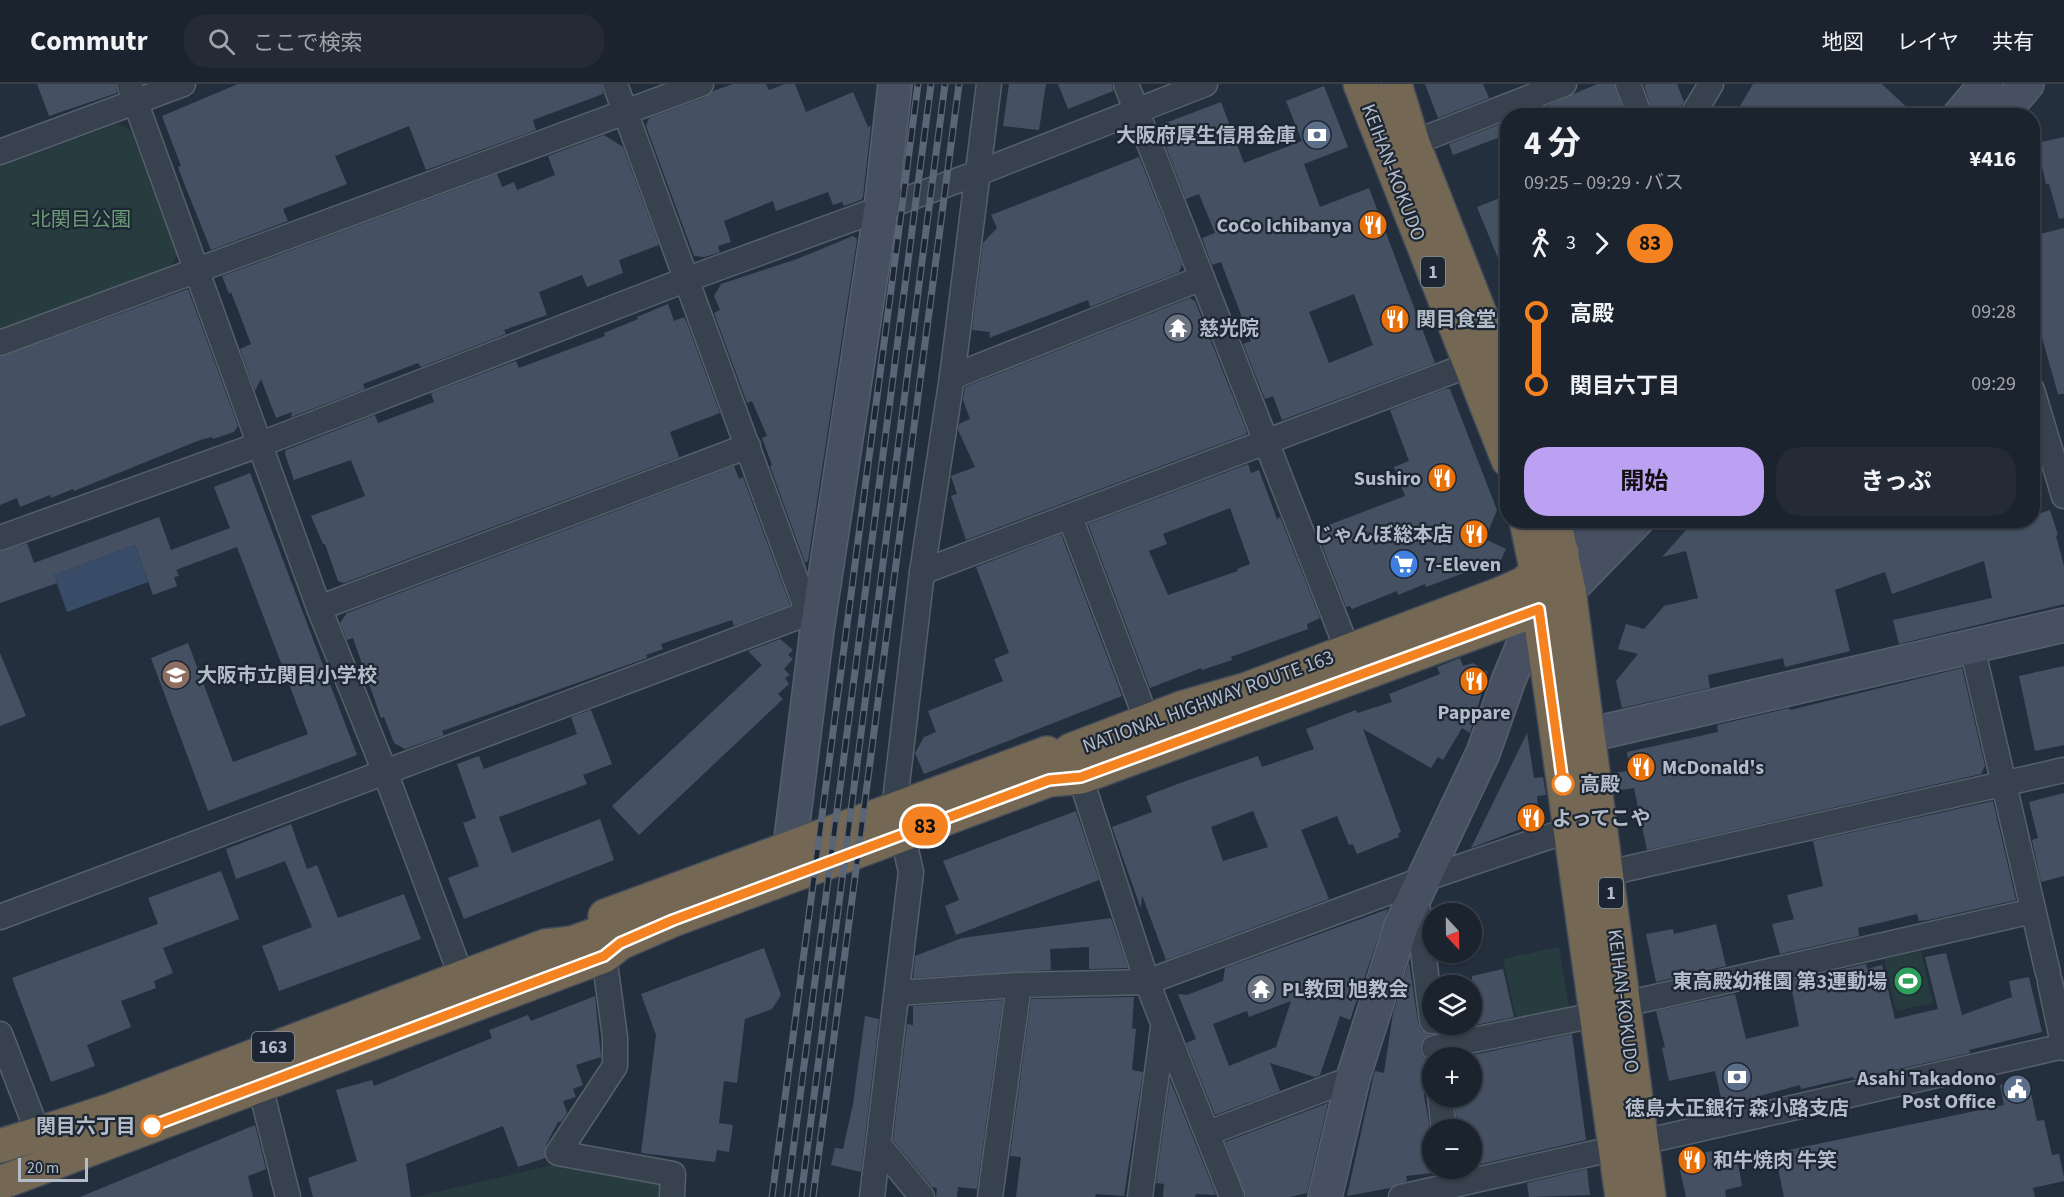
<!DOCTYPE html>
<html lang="ja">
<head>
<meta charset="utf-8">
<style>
  body { margin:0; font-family:"Source Sans 3","Noto Sans JP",sans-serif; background:#242b36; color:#f1f3f6; height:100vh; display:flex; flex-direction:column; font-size:22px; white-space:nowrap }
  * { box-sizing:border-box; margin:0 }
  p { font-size:20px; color:#a0a4aa }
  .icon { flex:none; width:33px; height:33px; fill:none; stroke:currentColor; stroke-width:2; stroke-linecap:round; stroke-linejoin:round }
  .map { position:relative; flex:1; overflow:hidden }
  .drawer { position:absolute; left:1500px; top:24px; width:540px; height:420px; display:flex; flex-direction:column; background:#1b232e; border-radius:24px; box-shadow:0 2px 4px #0004,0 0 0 2px #39404a }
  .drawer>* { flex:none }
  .badge { padding:0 12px; border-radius:20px; font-size:21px; line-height:39px }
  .needle { width:39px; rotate:158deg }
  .tools { position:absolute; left:1422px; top:819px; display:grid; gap:12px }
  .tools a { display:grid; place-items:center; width:60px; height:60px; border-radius:50%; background:#1b232e; box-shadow:0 2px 4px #0004,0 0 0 2px #39404a; font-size:30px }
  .scale { position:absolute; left:18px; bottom:15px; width:70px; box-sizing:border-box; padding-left:6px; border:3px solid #b4bcc9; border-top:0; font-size:16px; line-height:21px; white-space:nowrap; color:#b4bcc9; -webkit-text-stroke:4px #1d2633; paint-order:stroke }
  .map>.badge { position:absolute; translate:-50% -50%; box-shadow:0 0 0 3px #fff }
  .legs { display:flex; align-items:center; gap:9px; height:66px; padding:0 24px; font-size:20px }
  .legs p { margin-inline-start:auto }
  .summary { display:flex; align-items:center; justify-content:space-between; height:102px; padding:0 24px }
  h1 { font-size:33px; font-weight:700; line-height:45px }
  .primary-button { display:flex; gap:12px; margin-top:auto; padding:12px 24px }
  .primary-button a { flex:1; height:69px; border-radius:24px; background:#bca0f2; color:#111; font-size:24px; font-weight:700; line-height:69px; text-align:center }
  .primary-button a+a { background:#242b36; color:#f1f3f6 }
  ul { padding:0 24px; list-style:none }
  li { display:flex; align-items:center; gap:21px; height:72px; font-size:22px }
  li i { display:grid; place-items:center; width:9px; height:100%; margin:0 8px; background:currentColor }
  li i::after { content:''; width:15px; height:15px; margin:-8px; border:4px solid; border-radius:50%; background:#1b232e }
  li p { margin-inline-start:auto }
  li:first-child i { background:linear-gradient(#0000 50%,currentColor 0) }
  li:last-child i { background:linear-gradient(currentColor 50%,#0000 0) }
  header { display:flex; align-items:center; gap:36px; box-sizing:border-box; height:84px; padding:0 30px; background:#1b232e; border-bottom:2px solid #39404a }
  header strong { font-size:28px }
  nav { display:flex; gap:33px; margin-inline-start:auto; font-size:21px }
  .search { width:420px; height:54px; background:#242b36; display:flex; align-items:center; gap:15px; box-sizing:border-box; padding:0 21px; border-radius:24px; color:#a0a4aa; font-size:22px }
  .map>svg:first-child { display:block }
</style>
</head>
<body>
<header>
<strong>Commutr</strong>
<div class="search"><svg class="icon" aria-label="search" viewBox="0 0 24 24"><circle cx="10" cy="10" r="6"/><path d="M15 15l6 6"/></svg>ここで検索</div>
<nav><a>地図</a><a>レイヤ</a><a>共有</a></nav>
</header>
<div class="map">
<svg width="2064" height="1113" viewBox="0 0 2064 1113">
  <rect width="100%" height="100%" fill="#242f3e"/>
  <g fill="#263c3f">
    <path d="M117,40L131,46L177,170L171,183L0,246V83Z"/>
    <path d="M1559,863L1570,929L1517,939L1503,875Z"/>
    <path d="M1921,867L1933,919L1896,927L1884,875Z"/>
    <path d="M557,1080L658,1093L664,1101V1113H415Z"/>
  </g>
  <path fill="#394c67" d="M135,461L148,498L67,528L54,491Z"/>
  <g fill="#455162" fill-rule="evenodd">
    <path d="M37,0H115L117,9L49,32Z"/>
    <path d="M238,0H601L603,10L533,36L536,46L426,86L409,42L335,72L347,100L283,125L288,137L211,166L184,99L178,83L181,82L162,32Z"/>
    <path d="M733,0H766L769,6L785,0H795L806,28L853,8L868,43L871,42L863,113L861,116L844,122L842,118L833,121L828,108L776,127L773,117L724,137L731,158L718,162L720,168L705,173L694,172L646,42L649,34L706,13L713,7Z"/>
    <path d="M1009,0H1046L1039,46L1003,42Z"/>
    <path d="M1058,0H1112L1113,7L1068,25Z"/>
    <path d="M1425,0H1483L1489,14L1438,34Z"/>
    <path d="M1597,0H1614L1625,32H1523Z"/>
    <path d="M1647,0H1677L1684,18L1680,23L1672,27L1674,32H1654L1644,1Z"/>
    <path d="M1753,0H1882L1916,32H1734Z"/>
    <path d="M1324,2L1348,63L1304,80L1320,123L1369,104L1435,279L1282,336L1273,312L1265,315L1243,260L1251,257L1221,178L1212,181L1202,154L1215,149L1199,110L1186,115L1166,63L1169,62L1160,41L1221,18L1244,79L1302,57L1286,17ZM1354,210L1373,261L1329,279L1309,228Z"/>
    <path d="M1508,37V50L1453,71L1449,60Z"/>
    <path d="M604,51L623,63L659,161L619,176L623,189L587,203L582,191L539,208L547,231L504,246L506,250L421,283L418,279L363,300L365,305L291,333L292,328L276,334L261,295L255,307L240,265L251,260L231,208L229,210L222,192L497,90L502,103L514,98L517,106L555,91L548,72Z"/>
    <path d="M2064,53V134L2059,135L2049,100H2046L2037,59Z"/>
    <path d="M1139,73L1182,181L1179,188L1090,223L1088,216L989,254L990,248L972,246L983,159L997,144L991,131Z"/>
    <path d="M1508,111V195L1507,196L1477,123Z"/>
    <path d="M2064,144V310H2058L2032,218V152Z"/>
    <path d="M853,152L857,155L808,477L805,479L770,382L772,381L762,354L767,352L752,317L747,319L714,229L720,226L714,212L721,200L797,175Z"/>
    <path d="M188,205L238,342L234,348L213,355L212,353L200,356L74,407L73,405L51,414L50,411L20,423L17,414L0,421V273Z"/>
    <path d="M1190,214L1195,217L1247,348L1246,350L966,456L951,412L957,410L951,392L975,383L958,346L959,340L970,335L963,316L965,303Z"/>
    <path d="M668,220L674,237L684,233L687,239L720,329L670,348L679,373L344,499L338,497L325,460H323L311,432L365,412L351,376L294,396L285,370L286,366L375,331L378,339L434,318L431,309L516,277L519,284L605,252L604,249L638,235L637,233Z"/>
    <path d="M1445,305H1450L1497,426L1485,455L1506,465L1495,489L1480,483L1426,503L1425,500L1398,511L1397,507L1352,525L1350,522L1346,523L1317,448L1327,444L1326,442L1405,412L1394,383L1409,377L1390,326Z"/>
    <path d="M1248,380L1251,389L1259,386L1277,435L1280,433L1320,534L1307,540L1308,545L1231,573L1232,576L1202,586L1201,584L1150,604L1088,440ZM1230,424L1250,480L1237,485L1238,487L1168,511L1149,467L1167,460L1163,450Z"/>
    <path d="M734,382L739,395L743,393L790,521L734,542L732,536L661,560L663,565L646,571L647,574L442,647L444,651L405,665L394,659L384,633L381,634L353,554L347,556L340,539L347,529Z"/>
    <path d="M250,389L357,671L208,727L151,574L188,559L233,678L308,650L237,463L176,486L179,492L174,493L177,502L153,511L135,461L54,491L57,499L0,519V468L27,459L34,479L159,433L171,466L230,444L214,403Z"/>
    <path d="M2050,426L2058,451L2056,452L2064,482V520L1899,560L1893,536L1992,514L1984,477L1892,510L1885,488L1835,506L1850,567L1785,583L1783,574L1708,591L1710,604L1622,624L1616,597L1638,570L1618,565L1626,540L1644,545L1664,522L1698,514L1686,467L1662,473L1695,436H2032V432Z"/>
    <path d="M1061,450L1122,612L924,690L915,669L924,653L936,648L928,627L1003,597L994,575L1009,569L976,483Z"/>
    <path d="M780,555L793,566L788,571L793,575L784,585L790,591L785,594L789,600L778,610L783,615L639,751L612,722L762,581L748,567Z"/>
    <path d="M0,569L26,632L0,642Z"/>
    <path d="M1460,574L1463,582L1473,579L1488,588L1470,649L1462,644L1443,676L1438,673L1431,684L1363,645L1401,748L1398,750L1399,753L1357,770L1353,760L1349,761L1337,732L1301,746L1329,815L1166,876L1142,811L1141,825L1112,743L1152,728L1146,712L1183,698L1258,672L1262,683L1314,665L1306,645L1356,626L1357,629L1392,618L1389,610L1440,590L1437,583ZM1253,727L1268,763L1223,777L1211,743Z"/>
    <path d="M2064,582V661L2035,667L2019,592Z"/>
    <path d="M1962,584L1985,682L1981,690L1647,766L1634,704L1614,707L1612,689L1630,687L1627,668L1718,648L1717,641L1789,624L1790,626Z"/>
    <path d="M591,626L612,680L583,691L587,700L499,733L512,769L600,735L614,776L464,835L448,794L479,782L463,739L476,734L457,680L479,672L484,685L577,650L571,633Z"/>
    <path d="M1527,649L1534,694L1543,693L1546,711L1537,712L1539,738L1471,764Z"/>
    <path d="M2064,709V792L2041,798L2032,756L2038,754L2029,718Z"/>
    <path d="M1993,717L2016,816L1928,836L1919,837L1917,830L1858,844L1859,852L1780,870L1772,840L1794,835L1787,811L1823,802L1813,757Z"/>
    <path d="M1076,727L1099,796L956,851L945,822L959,816L943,777Z"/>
    <path d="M291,740L307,785L317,781L338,834L404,810L421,855L279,907L262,862L312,843L285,777L236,795L226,765Z"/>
    <path d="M221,787L239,835L163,864L173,889L154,897L156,904L121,917L131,943L87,961L95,982L51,998L12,894L158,840L148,814Z"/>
    <path d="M1388,825L1350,936L1340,932L1320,991L1315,993L1270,979L1280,1007L1215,1031L1186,959L1196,955L1178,910L1187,911L1223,897L1225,884ZM1291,917L1276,963L1229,982L1213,940L1247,927L1249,933Z"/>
    <path d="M1111,834L1128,884L1089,885V863L1050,865L1051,886L913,894L915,872L962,854Z"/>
    <path d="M1716,840L1726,882L1656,898L1646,850L1673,845L1674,850Z"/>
    <path d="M764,864L781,911L772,925L745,935L737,999L724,997L719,1039L733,1041L729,1068L717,1066L715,1078L641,1069L656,951L641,910Z"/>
    <path d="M1946,869L1962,931L2012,913L2009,897L2029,893L2042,948L1969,966L1970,969L1854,995L1853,993L1801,1005L1800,1001L1723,1022L1715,987L1669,997L1662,964L1665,963L1656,927L1735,910L1746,955L1799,942L1790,897L1866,880L1867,885L1882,881L1895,935L1938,925L1925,873Z"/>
    <path d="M1409,878L1418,939L1421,946L1430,951L1421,959L1420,966L1424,974L1431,978L1424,1012L1432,1054V1089L1406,1092L1407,1097L1390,1104L1347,1112L1373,994L1375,987L1384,989L1393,929Z"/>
    <path d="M1503,885L1514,933L1441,948L1445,940H1472V892Z"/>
    <path d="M595,912L601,973L576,981L583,1001L573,1005L576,1013L563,1017L567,1029L562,1037L558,1038L546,1061L545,1074L518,1083L503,1042L406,1080L411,1113H313L308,1094L357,1077L336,1006L372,996L374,1002L492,954L489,946L528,931L531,937Z"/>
    <path d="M1134,913L1132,944L1136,945L1132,986L1143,988L1124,1112L1096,1110L1095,1113H1016L1021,1073L1010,1072L1031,915Z"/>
    <path d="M1003,916L977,1105L958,1103L957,1113H936L937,1104L932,1103L893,1056L907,940L913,941V922Z"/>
    <path d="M865,932L879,935L861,1088L831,1081L835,1064L843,1065L853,1020Z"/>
    <path d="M1572,950L1586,1056L1472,1082V1046H1458L1454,1012H1472V974H1459Z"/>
    <path d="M2028,995L2037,1037L2044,1036L2052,1071L2059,1070L2064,1093V1097L2033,1104L2035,1113H1784L1775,1069L2004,1021L2000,1001Z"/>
    <path d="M1170,996L1216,1111L1196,1110L1195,1113H1163L1164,1100L1156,1099Z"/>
    <path d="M1328,1019L1307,1109L1290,1113H1246L1225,1058Z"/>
    <path d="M255,1041L266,1085L248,1092L253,1113H80Z"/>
    <path d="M1724,1065L1727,1082L1738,1080L1742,1102L1725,1106L1726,1113H1686L1677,1073Z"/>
    <path d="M1587,1085L1590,1111L1529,1113L1527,1099Z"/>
  </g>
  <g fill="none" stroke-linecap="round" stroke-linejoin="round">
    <g stroke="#565f6c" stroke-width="27">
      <g id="street">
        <path d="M129,0L319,524L385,688L462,894"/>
        <path d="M615,0L808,529"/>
        <path d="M1126,0L1348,567"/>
        <path d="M1628,0L1640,32"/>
        <path d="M1692,32L1711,0"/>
        <path d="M1413,59L1564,0"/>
        <path d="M0,68L183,0"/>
        <path d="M1490,254L1508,236"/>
        <path d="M0,259L701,0"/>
        <path d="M952,293L1202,194"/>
        <path d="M2032,306L2064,412"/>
        <path d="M1070,433L1147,637"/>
        <path d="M0,454L261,360L685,196L978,89L1205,0"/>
        <path d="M922,488L1469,281"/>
        <path d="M319,524L748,362"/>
        <path d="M1972,563L2048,889"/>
        <path d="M1076,680L1147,898L1232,1113"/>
        <path d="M902,722L896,709L922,488L952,293L989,0"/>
        <path d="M1608,789L2064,686"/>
        <path d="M1416,812L1432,937"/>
        <path d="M0,833L821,524"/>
        <path d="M604,872L615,953V982L558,1069L673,1090L672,1113"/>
        <path d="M2050,898L2064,964"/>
        <path d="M897,909L1019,901L1147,898L1424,795L1569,746"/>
        <path d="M1625,920L2033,827"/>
        <path d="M0,950L38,1049"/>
        <path d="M1434,964L1595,931"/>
        <path d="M256,986L288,1113"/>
        <path d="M1440,1012L1444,1046"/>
        <path d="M1208,1049L1353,994"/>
        <path d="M879,1061L922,1113"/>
        <path d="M872,1113L911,788L906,766"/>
        <path d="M990,1113L1019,901"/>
        <path d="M1140,1113L1163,944"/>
        <path d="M1401,1113L2064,962"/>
      </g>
    </g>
    <g stroke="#565f6c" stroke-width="36">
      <g id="secondary">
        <path d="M1959,32L1986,0"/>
        <path d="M2000,32L2027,0"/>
        <path d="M1569,506L1637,436"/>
        <path d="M1589,651L2064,541"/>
        <path d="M790,763L817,546L881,124L895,0"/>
        <path d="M1325,1113L1353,994L1401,842L1483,669L1509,595L1562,468L1592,436"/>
      </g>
    </g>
    <g stroke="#434c59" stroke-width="36">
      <g id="highway">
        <path d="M1360,0L1508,376"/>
        <path d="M1395,0L1413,59L1508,301"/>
        <path d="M1526,436L1537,489L1539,525L1622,1113"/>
        <path d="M1554,436L1569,506L1649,1113"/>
        <path d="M1025,693L1045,685L1071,666L1184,623L1247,605L1500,510L1523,500L1562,468"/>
        <path d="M605,832L1047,669"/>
        <path d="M0,1062L111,1026L545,862L572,859L636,836"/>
        <path d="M0,1099L604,872L620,859L673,836L1049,696L1081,693L1539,525L1569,506"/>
      </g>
    </g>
    <use href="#street" stroke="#38414e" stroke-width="24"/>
    <use href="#secondary" stroke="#465061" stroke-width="33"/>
    <use href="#highway" stroke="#746855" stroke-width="33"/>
    <g stroke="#5a6575" stroke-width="7">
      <g id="rail">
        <path d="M772,1113L918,0"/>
        <path d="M787,1113L931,0"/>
        <path d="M801,1113L945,0"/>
        <path d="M813,1113L959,0"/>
      </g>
    </g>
    <use href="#rail" stroke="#1d2633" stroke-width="4.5" stroke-dasharray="14" stroke-linecap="butt"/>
  </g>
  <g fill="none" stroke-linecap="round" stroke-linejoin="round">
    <g stroke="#fff" stroke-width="14">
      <path id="line-1" d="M152,1042L604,872L620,859L673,836L1049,696L1081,693L1539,525L1563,700"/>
    </g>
    <use href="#line-1" stroke="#f58220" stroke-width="9"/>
  </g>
  <defs>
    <g id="bank-disc" transform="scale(1.5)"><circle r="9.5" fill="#5c6f8a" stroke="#1d2633"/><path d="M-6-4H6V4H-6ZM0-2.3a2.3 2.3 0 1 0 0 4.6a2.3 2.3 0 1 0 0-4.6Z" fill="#fff"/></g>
    <g id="restaurant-disc" transform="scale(1.5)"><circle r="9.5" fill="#e8710a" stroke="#1d2633"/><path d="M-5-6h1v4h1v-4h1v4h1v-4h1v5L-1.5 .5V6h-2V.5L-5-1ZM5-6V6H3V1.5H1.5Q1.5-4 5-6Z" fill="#fff"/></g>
    <g id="temple-disc" transform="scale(1.5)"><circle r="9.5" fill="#6b7280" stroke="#1d2633"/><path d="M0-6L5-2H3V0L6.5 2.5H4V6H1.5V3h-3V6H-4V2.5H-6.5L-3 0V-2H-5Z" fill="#fff"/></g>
    <g id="supermarket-disc" transform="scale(1.5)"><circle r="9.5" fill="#3f7fe0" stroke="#1d2633"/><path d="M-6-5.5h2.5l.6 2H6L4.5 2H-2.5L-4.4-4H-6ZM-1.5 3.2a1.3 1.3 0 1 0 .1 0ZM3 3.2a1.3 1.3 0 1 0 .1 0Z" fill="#fff"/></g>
    <g id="school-disc" transform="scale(1.5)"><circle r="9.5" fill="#8d6e63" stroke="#1d2633"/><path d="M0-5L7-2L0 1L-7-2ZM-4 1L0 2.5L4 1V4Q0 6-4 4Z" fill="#fff"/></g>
    <g id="stadium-disc" transform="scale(1.5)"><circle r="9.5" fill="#2e9e5b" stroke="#1d2633"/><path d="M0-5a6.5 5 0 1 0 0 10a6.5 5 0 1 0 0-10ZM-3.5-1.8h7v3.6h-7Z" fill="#fff"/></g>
    <g id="civic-disc" transform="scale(1.5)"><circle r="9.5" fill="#5c6f8a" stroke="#1d2633"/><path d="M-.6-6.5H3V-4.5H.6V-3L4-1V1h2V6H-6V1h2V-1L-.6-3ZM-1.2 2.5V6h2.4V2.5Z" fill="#fff"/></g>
  </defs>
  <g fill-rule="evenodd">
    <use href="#bank-disc" x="1317" y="51"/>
    <use href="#restaurant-disc" x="1373" y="141"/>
    <use href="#restaurant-disc" x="1395" y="235"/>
    <use href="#temple-disc" x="1178" y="244"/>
    <use href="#restaurant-disc" x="1442" y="394"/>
    <use href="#restaurant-disc" x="1474" y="450"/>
    <use href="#supermarket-disc" x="1404" y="480"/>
    <use href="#school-disc" x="176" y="591"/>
    <use href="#restaurant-disc" x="1474" y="597"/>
    <use href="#restaurant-disc" x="1641" y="683"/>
    <use href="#restaurant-disc" x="1531" y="734"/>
    <use href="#stadium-disc" x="1908" y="897"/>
    <use href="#temple-disc" x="1261" y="905"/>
    <use href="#bank-disc" x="1737" y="993"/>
    <use href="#civic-disc" x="2017" y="1005"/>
    <use href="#restaurant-disc" x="1692" y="1076"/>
  </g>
  <g fill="#fff" stroke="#f58220" stroke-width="3">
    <circle cx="1563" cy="700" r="10"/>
    <circle cx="152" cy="1042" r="10"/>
  </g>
  <g text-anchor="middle" stroke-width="4.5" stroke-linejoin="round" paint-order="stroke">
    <g fill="#1d2633" stroke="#878f9c" stroke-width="1.5">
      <rect x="1421" y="173" width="24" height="30" rx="4.5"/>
      <rect x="1599" y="794" width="24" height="30" rx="4.5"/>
      <rect x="252" y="948" width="42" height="30" rx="4.5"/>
    </g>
    <g font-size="18" font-weight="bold" fill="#b4bcc9">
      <text x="1433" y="194">1</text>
      <text x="1611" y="815">1</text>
      <text x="273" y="969">163</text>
    </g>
    <g font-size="20" font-weight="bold" fill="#b4bcc9" stroke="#1d2633" text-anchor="start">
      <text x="1296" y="58" text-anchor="end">大阪府厚生信用金庫</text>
      <text x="1352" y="148" text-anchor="end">CoCo Ichibanya</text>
      <text x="1416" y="242">関目食堂</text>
      <text x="1199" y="251">慈光院</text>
      <text x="1421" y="401" text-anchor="end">Sushiro</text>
      <text x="1453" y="457" text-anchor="end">じゃんぼ総本店</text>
      <text x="1425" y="487">7-Eleven</text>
      <text x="197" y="598">大阪市立関目小学校</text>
      <text x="1474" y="635" text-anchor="middle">Pappare</text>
      <text x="1662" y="690">McDonald's</text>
      <text x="1552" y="741">よってこや</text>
      <text x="1887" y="904" text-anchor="end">東高殿幼稚園 第3運動場</text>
      <text x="1282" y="912">PL教団 旭教会</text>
      <text x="1996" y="1001" text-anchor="end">Asahi Takadono<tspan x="1996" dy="23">Post Office</tspan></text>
      <text x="1737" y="1031" text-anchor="middle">徳島大正銀行 森小路支店</text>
      <text x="1713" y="1083">和牛焼肉 牛笑</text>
    </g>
    <g font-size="20" fill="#b4bcc9" stroke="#1d2633">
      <text transform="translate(1394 88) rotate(69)" y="7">KEIHAN-KOKUDO</text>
      <text transform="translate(1208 617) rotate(-20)" y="7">NATIONAL HIGHWAY ROUTE 163</text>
      <text transform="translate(1624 917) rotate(83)" y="7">KEIHAN-KOKUDO</text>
    </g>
    <g font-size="20" fill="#6b9a76" stroke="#1d2633">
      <text x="81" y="142">北関目公園</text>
    </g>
    <g font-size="20" font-weight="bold" fill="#b4bcc9" stroke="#1d2633" text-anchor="start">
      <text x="1580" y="707">高殿</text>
      <text x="136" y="1049" text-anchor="end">関目六丁目</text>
    </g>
  </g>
</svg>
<div class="tools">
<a><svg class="needle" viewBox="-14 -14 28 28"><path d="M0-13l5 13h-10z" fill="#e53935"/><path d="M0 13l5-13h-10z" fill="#a0a4aa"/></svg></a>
<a><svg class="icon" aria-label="layers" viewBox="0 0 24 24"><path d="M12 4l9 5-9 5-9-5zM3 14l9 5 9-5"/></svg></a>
<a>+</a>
<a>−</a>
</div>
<div class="scale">20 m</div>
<b class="badge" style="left:925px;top:742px;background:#f58220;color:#111">83</b>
<section class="drawer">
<div class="summary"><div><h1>4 分</h1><p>09:25 – 09:29 · バス</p></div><b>¥416</b></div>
<div class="legs"><svg class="icon" aria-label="walk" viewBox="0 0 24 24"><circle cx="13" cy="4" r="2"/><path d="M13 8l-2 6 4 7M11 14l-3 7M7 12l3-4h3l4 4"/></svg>3<svg class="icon" aria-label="forward" viewBox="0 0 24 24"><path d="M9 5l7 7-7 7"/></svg><b class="badge" style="background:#f58220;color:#111">83</b></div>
<ul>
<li><i style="color:#f58220"></i><b>高殿</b><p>09:28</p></li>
<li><i style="color:#f58220"></i><b>関目六丁目</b><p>09:29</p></li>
</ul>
<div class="primary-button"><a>開始</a><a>きっぷ</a></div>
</section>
</div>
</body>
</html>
